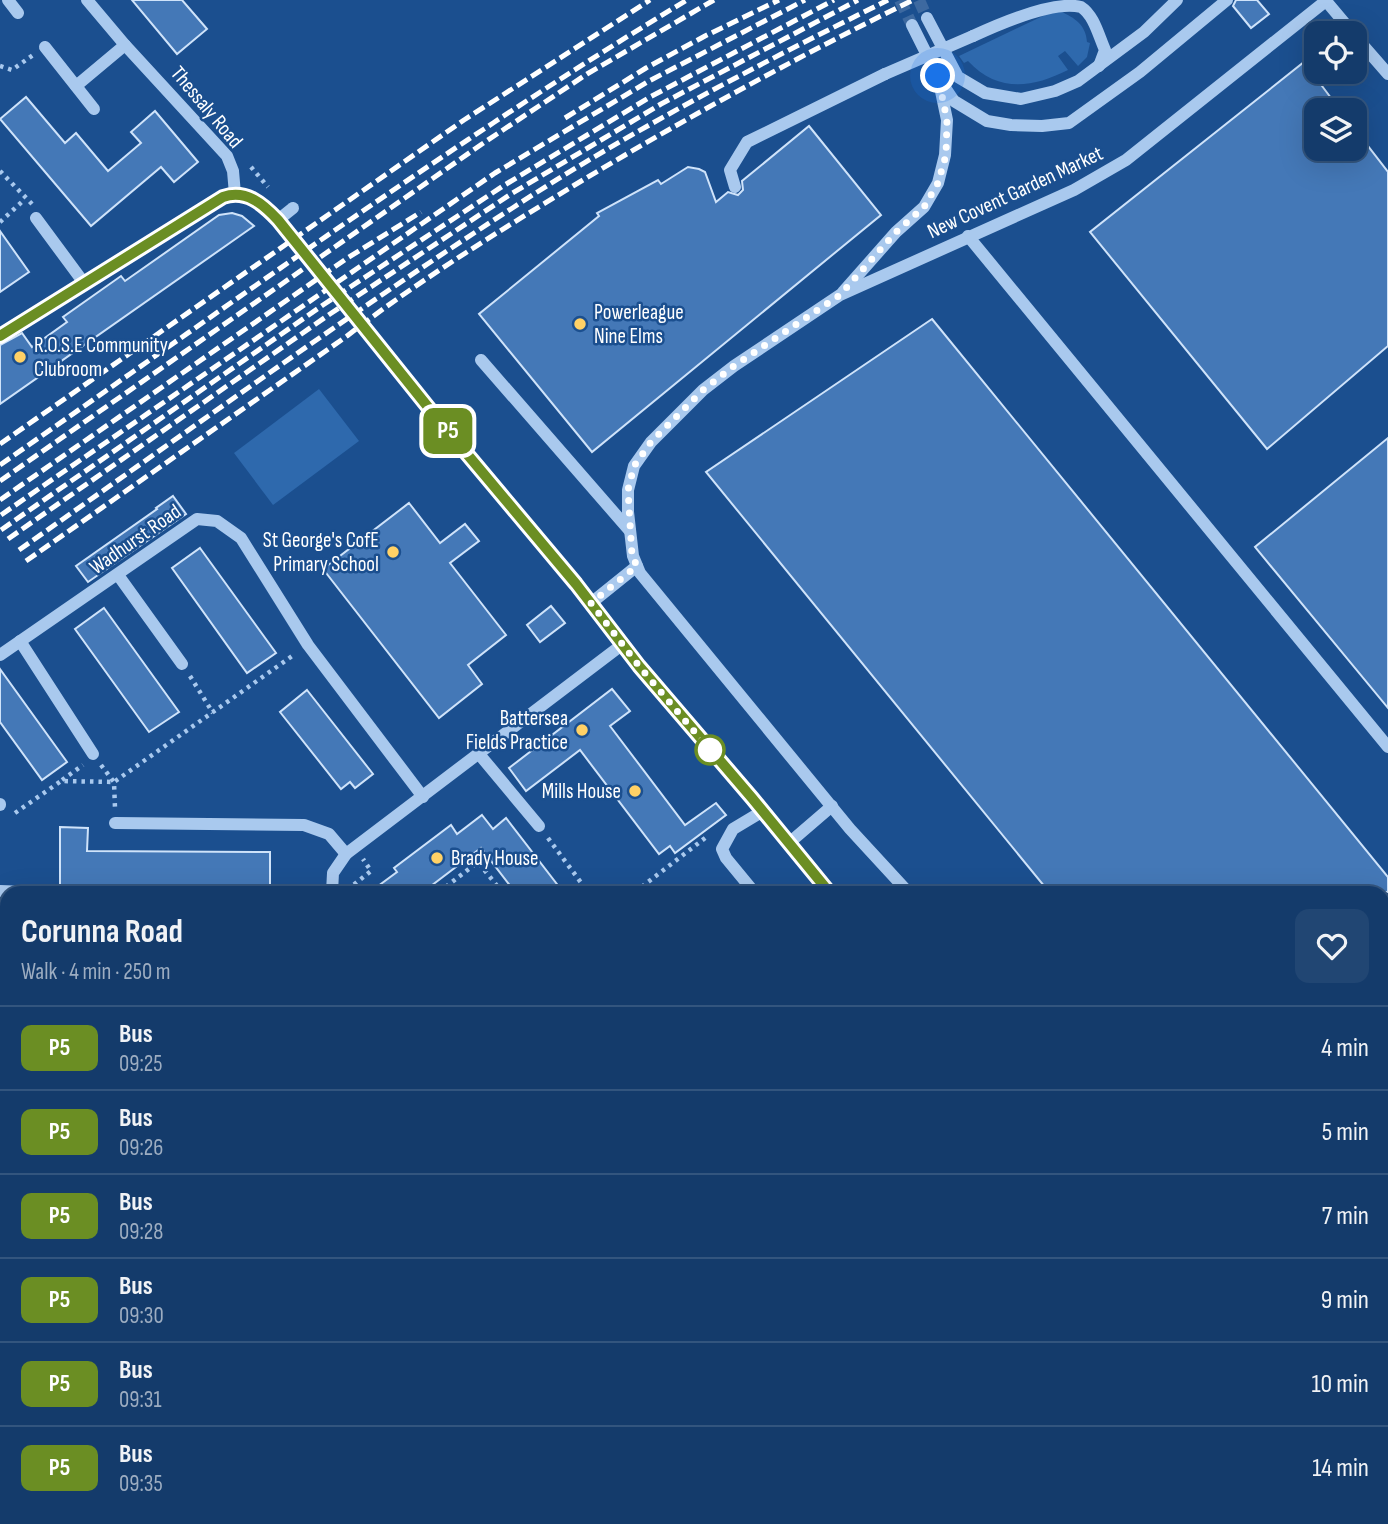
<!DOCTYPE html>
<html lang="en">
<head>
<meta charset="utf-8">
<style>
  body { margin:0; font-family:"Sofia Sans Condensed",sans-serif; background:#214673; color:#f1f3f6; height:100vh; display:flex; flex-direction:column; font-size:26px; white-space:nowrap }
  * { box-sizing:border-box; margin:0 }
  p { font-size:23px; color:#9dadc1 }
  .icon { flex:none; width:38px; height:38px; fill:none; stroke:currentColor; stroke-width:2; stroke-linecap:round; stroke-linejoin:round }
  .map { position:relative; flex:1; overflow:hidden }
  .details { position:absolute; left:0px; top:886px; width:1390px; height:639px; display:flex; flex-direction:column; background:#143b6b; border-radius:21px 21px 0 0; box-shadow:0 7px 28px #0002,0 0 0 2px #33557e }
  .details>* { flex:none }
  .badge { padding:0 14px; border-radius:10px; font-size:24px; line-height:46px }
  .fabs { position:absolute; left:1304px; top:21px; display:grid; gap:14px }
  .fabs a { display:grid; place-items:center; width:63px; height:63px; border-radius:14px; background:#143b6b; box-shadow:0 7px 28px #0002,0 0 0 2px #33557e; font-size:35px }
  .you { position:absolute; width:35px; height:35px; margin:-18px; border:5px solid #fff; border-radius:50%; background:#1a73e8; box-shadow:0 0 0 10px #1a73e833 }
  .map>.badge { position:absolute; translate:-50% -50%; box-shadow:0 0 0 4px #fff }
  .round { display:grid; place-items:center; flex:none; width:74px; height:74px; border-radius:14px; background:#214673 }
  .head { display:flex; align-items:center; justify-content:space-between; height:119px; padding:0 21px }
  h1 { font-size:33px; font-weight:700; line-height:52px }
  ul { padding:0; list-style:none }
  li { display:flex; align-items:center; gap:21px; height:84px; padding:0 21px; border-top:2px solid #33557e }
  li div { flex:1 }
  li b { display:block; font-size:26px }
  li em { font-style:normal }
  li .badge { min-width:77px; font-weight:700; text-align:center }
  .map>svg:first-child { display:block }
</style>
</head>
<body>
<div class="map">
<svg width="1388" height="1524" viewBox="0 0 1388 1524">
  <rect width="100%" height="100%" fill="#1b4f8f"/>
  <g fill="#2e69ad">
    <path d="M1060,11C1075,18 1086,25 1087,42L1090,43L1087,57L1078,66L1065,51L1058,56L1068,70C1032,88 998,93 968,61L964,63L959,56L1047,14Z"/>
    <path d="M319,389L359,441L273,505L234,453Z"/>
  </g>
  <g fill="#4478b7" stroke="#cfe3fa" stroke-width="2">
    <path d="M132,0H182L207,29L177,54Z"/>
    <path d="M1236,0H1257L1269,14L1251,28L1233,6Z"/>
    <path d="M1304,62L1340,110H1316V149H1354V128L1388,172V346L1267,449L1090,232Z"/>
    <path d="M26,97L65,143L76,133L108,171L141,143L131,132L155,111L198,162L174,182L161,167L91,226L0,119Z"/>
    <path d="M809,126L881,215L592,452L479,314L599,216L597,213L658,180L661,184L688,167L699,169L705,172L716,202L728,192L738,195L743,190L742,181Z"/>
    <path d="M232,213L242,216L254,226L0,404V345L22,333L32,347L67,322L63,317L121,276L125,281L219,215Z"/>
    <path d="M0,231L29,272L0,292Z"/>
    <path d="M932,319L1388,877V892H1049L706,472Z"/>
    <path d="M1388,438V708L1255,547Z"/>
    <path d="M173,496L186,514L88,582L76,566L157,509L156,508Z"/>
    <path d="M409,503L440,543L465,524L479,541L450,563L506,635L468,665L482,684L439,718L323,569Z"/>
    <path d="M200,548L276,653L247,673L172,568Z"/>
    <path d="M551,606L565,623L540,642L527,625Z"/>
    <path d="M104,608L179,712L149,732L75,629Z"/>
    <path d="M0,669L67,762L42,780L0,722Z"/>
    <path d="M612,689L630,711L610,726L685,825L716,803L726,815L675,853L670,846L659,854L580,750L526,791L509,768Z"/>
    <path d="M307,690L373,774L355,788L350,782L341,789L280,712Z"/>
    <path d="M482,815L493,829L506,818L563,892H515L481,848L423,892H370L397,872L394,868L451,825L457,834Z"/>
    <path d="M60,827L88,828L87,851L270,852V887L87,885V892H60Z"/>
  </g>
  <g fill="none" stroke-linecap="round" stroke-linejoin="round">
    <g stroke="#3d69a0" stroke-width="12" stroke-dasharray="12 6" stroke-linecap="butt">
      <path d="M900,0L912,25"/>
      <path d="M919,0L927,18"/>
      <path d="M289,233L378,343"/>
    </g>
    <g stroke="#a9c9ee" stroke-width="4.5" stroke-dasharray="3.5 5" stroke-linecap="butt">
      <path d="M0,66L12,70L33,55"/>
      <path d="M251,167L268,187"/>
      <path d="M0,171L32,204"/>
      <path d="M0,222L25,199"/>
      <path d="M190,676L213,713"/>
      <path d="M101,765L114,782L115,808"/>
      <path d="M62,780L83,765"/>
      <path d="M15,813L61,781L114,782L295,654"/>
      <path d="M548,838L588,892"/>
      <path d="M94,891L95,892"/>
      <path d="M352,892V886L371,871L363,859"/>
      <path d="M439,892L478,862L502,892"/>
      <path d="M635,892L709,835"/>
      <path d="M1154,1517L1158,1524"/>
    </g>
    <g stroke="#a9c9ee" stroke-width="12">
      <path d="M8,0L18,13"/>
      <path d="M87,0L125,45L227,156L233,171L235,194"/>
      <path d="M1326,1L1353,33"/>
      <path d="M927,18L958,77L985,93L1021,99L1055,91L1078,81L1144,32L1177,0"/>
      <path d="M1354,35L1388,74"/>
      <path d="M973,36C999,24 1054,0 1081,7C1094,15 1099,37 1105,50L1099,66"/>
      <path d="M45,47L94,109"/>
      <path d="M938,77L954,101L987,121L1011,125L1042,126L1069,123L1140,72L1227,0"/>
      <path d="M76,86L125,45"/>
      <path d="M735,187L730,170L747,142L885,74"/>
      <path d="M36,218L84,283"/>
      <path d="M278,220L293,208"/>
      <path d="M968,236L1388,747"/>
      <path d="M843,292L896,232L924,207L938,183L945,155L947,120L938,77L912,25"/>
      <path d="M0,336L228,195C257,193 272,213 289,233"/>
      <path d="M378,343L436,417L576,584L639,666L752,798L829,892"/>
      <path d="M481,360L630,531"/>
      <path d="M118,575L182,664"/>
      <path d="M591,603L637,566"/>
      <path d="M20,641L93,754"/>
      <path d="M0,655L197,519L217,521L241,538L308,645L423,797"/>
      <path d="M479,754L539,826"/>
      <path d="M0,804V805"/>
      <path d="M115,823L304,825L329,834L346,854"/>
      <path d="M789,843L832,806"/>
      <path d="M0,891L28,892"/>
      <path d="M332,892L333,873L346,854L623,644"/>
      <path d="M754,892L726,858L722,849L733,829L763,811"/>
      <path d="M908,892L850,829L640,573L633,556L628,512V490L634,466L651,442L703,390L734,366L840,295L1074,190L1126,160L1327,0"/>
      <path d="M0,930H7"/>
      <path d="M0,1128L7,1123"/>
      <path d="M1382,1142L1388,1135"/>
      <path d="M0,1242L7,1252"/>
      <path d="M1382,1313L1388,1304"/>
      <path d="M1382,1377L1388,1381"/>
      <path d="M0,1389L7,1384"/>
      <path d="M1130,1517L1136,1524"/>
      <path d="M185,1524L193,1518"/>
      <path d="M302,1524V1517"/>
      <path d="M1021,1524L1026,1517"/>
    </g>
    <g stroke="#fff" stroke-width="5" stroke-dasharray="12 5" stroke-linecap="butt">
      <path d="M565,118L646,68L705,36L779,0"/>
      <path d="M0,444L464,120L650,0"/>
      <path d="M0,465C227,307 450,143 687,0"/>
      <path d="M0,481L482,144L587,74L714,0"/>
      <path d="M0,500L346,259L421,212"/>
      <path d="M1,515L495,173L649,81L805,0"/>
      <path d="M1,530L323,305L503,186L650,97L834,0"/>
      <path d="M8,539L330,314L511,194L661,104L858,0"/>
      <path d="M19,550C183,435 345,316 514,207C633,129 760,64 888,0"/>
      <path d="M26,561L347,336C418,281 496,233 573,186C684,119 797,57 913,0"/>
    </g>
    <path stroke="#a9c9ee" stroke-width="12" d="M885,74L973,36"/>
  </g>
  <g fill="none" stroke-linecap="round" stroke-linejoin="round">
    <g stroke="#fff" stroke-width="16">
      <path id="line" d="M0,336L223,197C246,189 263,204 278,220L436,417L576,584L639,666L752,798L829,892"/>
    </g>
    <use href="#line" stroke="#6b8e23" stroke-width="10"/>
    <path stroke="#fff" stroke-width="7" stroke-dasharray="0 12.6" d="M710,750L639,666L591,603L637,566L632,556L628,490L634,466L651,442L703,390L734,366L840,295L896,232L924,207L938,183L946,155L947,120L938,76"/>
  </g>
  <g fill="#ffd166" stroke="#1b4f8f" stroke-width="2.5">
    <circle cx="580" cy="324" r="7"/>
    <circle cx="20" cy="357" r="7"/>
    <circle cx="393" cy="552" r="7"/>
    <circle cx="582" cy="730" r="7"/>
    <circle cx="635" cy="791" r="7"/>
    <circle cx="437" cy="858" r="7"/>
  </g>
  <circle fill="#fff" stroke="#6b8e23" stroke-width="3.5" cx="710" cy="750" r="14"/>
  <g text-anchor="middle" stroke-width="5" stroke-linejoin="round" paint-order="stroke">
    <g font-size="21" fill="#fff" stroke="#1b4f8f">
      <text transform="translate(207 107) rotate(50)" y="7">Thessaly Road</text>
      <text transform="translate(1015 192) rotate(-25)" y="7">New Covent Garden Market</text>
      <text transform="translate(135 539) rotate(-35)" y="7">Wadhurst Road</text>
    </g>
    <g font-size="21" fill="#fff" stroke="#1b4f8f" text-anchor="start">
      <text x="594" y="319">Powerleague<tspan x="594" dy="24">Nine Elms</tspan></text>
      <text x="34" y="352">R.O.S.E Community<tspan x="34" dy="24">Clubroom</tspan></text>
      <text x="379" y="547" text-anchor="end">St George's CofE<tspan x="379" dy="24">Primary School</tspan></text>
      <text x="568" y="725" text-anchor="end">Battersea<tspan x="568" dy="24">Fields Practice</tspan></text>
      <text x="621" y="798" text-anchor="end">Mills House</text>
      <text x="451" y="865">Brady House</text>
    </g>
  </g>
</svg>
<div class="fabs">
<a><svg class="icon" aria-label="locate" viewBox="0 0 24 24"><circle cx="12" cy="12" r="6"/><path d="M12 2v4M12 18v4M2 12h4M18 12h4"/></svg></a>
<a><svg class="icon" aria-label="layers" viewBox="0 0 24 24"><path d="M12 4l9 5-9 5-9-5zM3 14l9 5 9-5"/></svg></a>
</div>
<div class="you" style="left:938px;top:76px"></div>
<b class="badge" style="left:448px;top:431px;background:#6b8e23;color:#fff">P5</b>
<section class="details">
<div class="head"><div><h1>Corunna Road</h1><p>Walk · 4 min · 250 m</p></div><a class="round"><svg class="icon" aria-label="heart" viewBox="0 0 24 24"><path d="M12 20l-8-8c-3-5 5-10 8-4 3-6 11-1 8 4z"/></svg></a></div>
<ul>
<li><span class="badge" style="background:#6b8e23;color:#fff">P5</span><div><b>Bus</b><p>09:25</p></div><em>4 min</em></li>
<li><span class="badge" style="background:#6b8e23;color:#fff">P5</span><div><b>Bus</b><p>09:26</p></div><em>5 min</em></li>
<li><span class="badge" style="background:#6b8e23;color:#fff">P5</span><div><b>Bus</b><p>09:28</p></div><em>7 min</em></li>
<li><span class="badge" style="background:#6b8e23;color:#fff">P5</span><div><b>Bus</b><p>09:30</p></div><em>9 min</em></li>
<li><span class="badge" style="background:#6b8e23;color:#fff">P5</span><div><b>Bus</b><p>09:31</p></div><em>10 min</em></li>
<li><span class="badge" style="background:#6b8e23;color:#fff">P5</span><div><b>Bus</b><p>09:35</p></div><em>14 min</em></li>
</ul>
</section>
</div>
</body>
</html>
